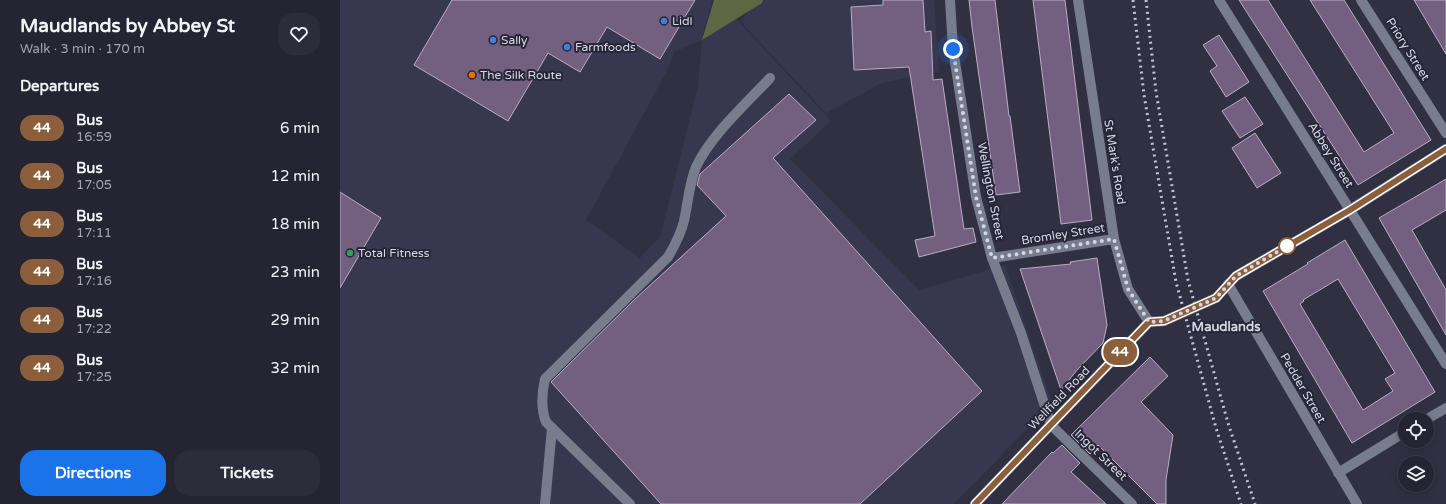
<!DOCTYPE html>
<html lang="en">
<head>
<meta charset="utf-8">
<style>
  body { margin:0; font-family:"Varela Round",sans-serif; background:#2d2c3a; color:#f1f3f6; height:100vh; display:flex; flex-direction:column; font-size:15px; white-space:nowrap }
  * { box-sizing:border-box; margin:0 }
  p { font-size:13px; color:#a3a4ac }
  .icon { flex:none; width:22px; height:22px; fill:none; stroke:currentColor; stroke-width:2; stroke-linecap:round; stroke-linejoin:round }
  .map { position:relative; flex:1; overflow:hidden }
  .drawer { display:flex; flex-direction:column; background:#252432; width:340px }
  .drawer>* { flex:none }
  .badge { padding:0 8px; border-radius:13px; font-size:14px; line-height:26px }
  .tools { position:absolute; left:1058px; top:412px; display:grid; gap:8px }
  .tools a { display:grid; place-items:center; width:36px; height:36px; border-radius:50%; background:#252432; box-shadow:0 2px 10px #0003,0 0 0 1px #42414d; font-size:20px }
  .you { position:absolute; width:20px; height:20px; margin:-10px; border:3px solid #fff; border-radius:50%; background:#1a73e8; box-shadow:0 0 0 6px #1a73e833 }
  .map>.badge { position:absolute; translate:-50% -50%; box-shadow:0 0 0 2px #fff }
  h2 { padding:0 20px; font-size:15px; line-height:36px }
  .round { display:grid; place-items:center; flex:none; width:42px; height:42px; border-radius:16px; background:#2d2c3a }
  .headline { display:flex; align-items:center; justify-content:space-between; height:68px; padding:0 20px }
  h1 { font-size:19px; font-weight:700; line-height:30px }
  .primary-button { display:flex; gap:8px; margin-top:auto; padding:8px 20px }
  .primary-button a { flex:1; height:46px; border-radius:16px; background:#1a73e8; color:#fff; font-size:16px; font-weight:700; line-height:46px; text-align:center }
  .primary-button a+a { background:#2d2c3a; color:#f1f3f6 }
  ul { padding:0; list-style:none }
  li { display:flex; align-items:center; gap:12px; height:48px; padding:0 20px }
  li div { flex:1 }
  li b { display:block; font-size:15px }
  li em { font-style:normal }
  li .badge { min-width:44px; font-weight:700; text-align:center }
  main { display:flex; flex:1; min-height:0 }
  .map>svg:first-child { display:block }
</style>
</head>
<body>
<main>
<section class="drawer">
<div class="headline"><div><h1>Maudlands by Abbey St</h1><p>Walk · 3 min · 170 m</p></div><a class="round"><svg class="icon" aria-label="heart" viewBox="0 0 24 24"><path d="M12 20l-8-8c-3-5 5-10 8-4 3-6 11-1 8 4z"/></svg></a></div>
<h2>Departures</h2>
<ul>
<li><span class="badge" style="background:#8b5e3c;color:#fff">44</span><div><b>Bus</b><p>16:59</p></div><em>6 min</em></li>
<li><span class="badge" style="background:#8b5e3c;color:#fff">44</span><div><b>Bus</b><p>17:05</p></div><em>12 min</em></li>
<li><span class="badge" style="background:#8b5e3c;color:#fff">44</span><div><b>Bus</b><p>17:11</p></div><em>18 min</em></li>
<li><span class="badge" style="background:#8b5e3c;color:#fff">44</span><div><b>Bus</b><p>17:16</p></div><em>23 min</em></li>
<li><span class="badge" style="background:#8b5e3c;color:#fff">44</span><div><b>Bus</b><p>17:22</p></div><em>29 min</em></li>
<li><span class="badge" style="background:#8b5e3c;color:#fff">44</span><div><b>Bus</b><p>17:25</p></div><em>32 min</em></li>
</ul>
<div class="primary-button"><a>Directions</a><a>Tickets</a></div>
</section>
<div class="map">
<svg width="1106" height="504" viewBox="0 0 1106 504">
  <rect width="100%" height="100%" fill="#313043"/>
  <g fill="#383750" fill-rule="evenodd">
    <path d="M0,0H372L362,39L396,19L491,121L450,159L579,290L665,265L712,403L614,504H0ZM362,40L358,87L320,237L300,258L246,220L329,67L334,52Z"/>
    <path d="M415,0H594L599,71L542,83L486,113L401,22Z"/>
  </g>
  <path fill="#5f6742" d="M374,0H423L422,3L362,40Z"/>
  <g fill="#735f7f" stroke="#baadc2" fill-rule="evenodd">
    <path d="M112,0H355L320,59L267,27L240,72L208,53L168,121L74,65Z"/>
    <path d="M543,0H583L585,32L591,31L593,80L602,79L624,229L633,228L636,242L579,257L575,240L595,236L569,67L514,70L511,7L543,5Z"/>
    <path d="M629,0H655L669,116H670L680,192L656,195L632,27Z"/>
    <path d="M693,0H725L752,220L721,224Z"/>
    <path d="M899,0H928L1024,152L1054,133L970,0H1004L1091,140L1018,185Z"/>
    <path d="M1074,0H1106V54Z"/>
    <path d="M879,35L909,82L886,97L870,71L877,66L863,45Z"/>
    <path d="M449,94L476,120L433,158L642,391L520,504H321L211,382L295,299L386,216L357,185L360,174Z"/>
    <path d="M905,97L923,124L900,138L882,111Z"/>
    <path d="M915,133L941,173L917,188L892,148Z"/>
    <path d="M1106,179V210L1072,230L1106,290V335L1039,218Z"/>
    <path d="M0,192L41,218L0,288Z"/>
    <path d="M1005,240L1095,392L1012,443L923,291L968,264L967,263ZM998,279L1055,373L1045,379L1053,391L1023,410L960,304L964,301L963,300Z"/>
    <path d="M757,258L767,325L763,343L737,370L721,390L680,269L731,264L730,262Z"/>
    <path d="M810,357L828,376L801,402L833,435L826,480V504H817L758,445L750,454L731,435Z"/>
    <path d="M722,445L740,463L731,472L766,504H662L712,452L713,453Z"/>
  </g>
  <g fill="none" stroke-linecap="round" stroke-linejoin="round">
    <g stroke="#787d8d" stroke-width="10">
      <path d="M610,0L613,49L636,197L652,258L681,333L711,425L792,504"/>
      <path d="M738,0L774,239L788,289L809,322"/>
      <path d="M879,0L1106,364"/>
      <path d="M1021,0L1106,133"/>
      <path d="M652,258L774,239"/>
      <path d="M888,284L1017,504"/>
      <path d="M876,298L896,276L1010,210L1106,149"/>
      <path d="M1087,419L1106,408"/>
      <path d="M998,473L1065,432"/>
      <path d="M205,504L212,428"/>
      <path d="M290,504L206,422C201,409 202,392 205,379L328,257C335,245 341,234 344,221C348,203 349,184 356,167C371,135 406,104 430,78"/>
      <path d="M635,504L809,322L824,321"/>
    </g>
    <g stroke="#c4c4d1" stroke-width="3" stroke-dasharray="2 4" stroke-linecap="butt">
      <path d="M793,0L804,95L836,282L876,428L901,504"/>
      <path d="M806,0L816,92L848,280L888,423L915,504"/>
    </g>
    <path stroke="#787d8d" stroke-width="10" d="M824,321L876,298"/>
  </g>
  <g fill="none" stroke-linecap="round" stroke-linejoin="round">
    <g stroke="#fff" stroke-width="9">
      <path id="line" d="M635,504L809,322L824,321L876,298L896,276L1010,210L1106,149"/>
    </g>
    <use href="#line" stroke="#8b5e3c" stroke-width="6"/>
    <path stroke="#d7d7e3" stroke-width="4" stroke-dasharray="0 7.2" d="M613,49L636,197L652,258L774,239L788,289L809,322L824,321L876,298L896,276L947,246"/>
  </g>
  <g fill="#3f7fe0" stroke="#272638" stroke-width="1.5">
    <circle cx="324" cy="21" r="4"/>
    <circle cx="153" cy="40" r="4"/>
    <circle cx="227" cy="47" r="4"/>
  </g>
  <circle fill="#e8710a" stroke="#272638" stroke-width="1.5" cx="132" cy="75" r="4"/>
  <circle fill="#fff" stroke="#8b5e3c" stroke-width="2" cx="947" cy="246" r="8"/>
  <circle fill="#2e9e5b" stroke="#272638" stroke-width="1.5" cx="10" cy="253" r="4"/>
  <g text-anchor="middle" stroke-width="4" stroke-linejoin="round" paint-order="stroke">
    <g font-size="12" fill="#d7d7e3" stroke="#272638" text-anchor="start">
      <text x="332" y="25">Lidl</text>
      <text x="161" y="44">Sally</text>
      <text x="235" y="51">Farmfoods</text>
      <text x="140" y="79">The Silk Route</text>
      <text x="18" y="257">Total Fitness</text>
    </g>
    <g font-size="12" fill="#d7d7e3" stroke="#272638">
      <text transform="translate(1068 49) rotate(58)" y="4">Priory Street</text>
      <text transform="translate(991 155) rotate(58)" y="4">Abbey Street</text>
      <text transform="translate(775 162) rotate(81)" y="4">St Mark's Road</text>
      <text transform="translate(651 191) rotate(79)" y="4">Wellington Street</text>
      <text transform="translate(723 234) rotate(-9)" y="4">Bromley Street</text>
      <text transform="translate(963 388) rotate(60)" y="4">Pedder Street</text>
      <text transform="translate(719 398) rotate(-46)" y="4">Wellfield Road</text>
      <text transform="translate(761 455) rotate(44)" y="4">Ingot Street</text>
    </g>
    <g font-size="13" font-weight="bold" fill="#d7d7e3" stroke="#272638">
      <text x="886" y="331">Maudlands</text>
    </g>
  </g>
</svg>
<div class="tools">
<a><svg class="icon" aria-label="locate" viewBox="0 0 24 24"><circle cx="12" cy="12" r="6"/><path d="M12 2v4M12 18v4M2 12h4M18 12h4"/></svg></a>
<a><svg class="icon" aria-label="layers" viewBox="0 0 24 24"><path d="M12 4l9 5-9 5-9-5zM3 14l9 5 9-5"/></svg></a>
</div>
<div class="you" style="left:613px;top:49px"></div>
<b class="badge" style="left:780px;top:352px;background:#8b5e3c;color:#fff">44</b>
</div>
</main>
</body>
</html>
